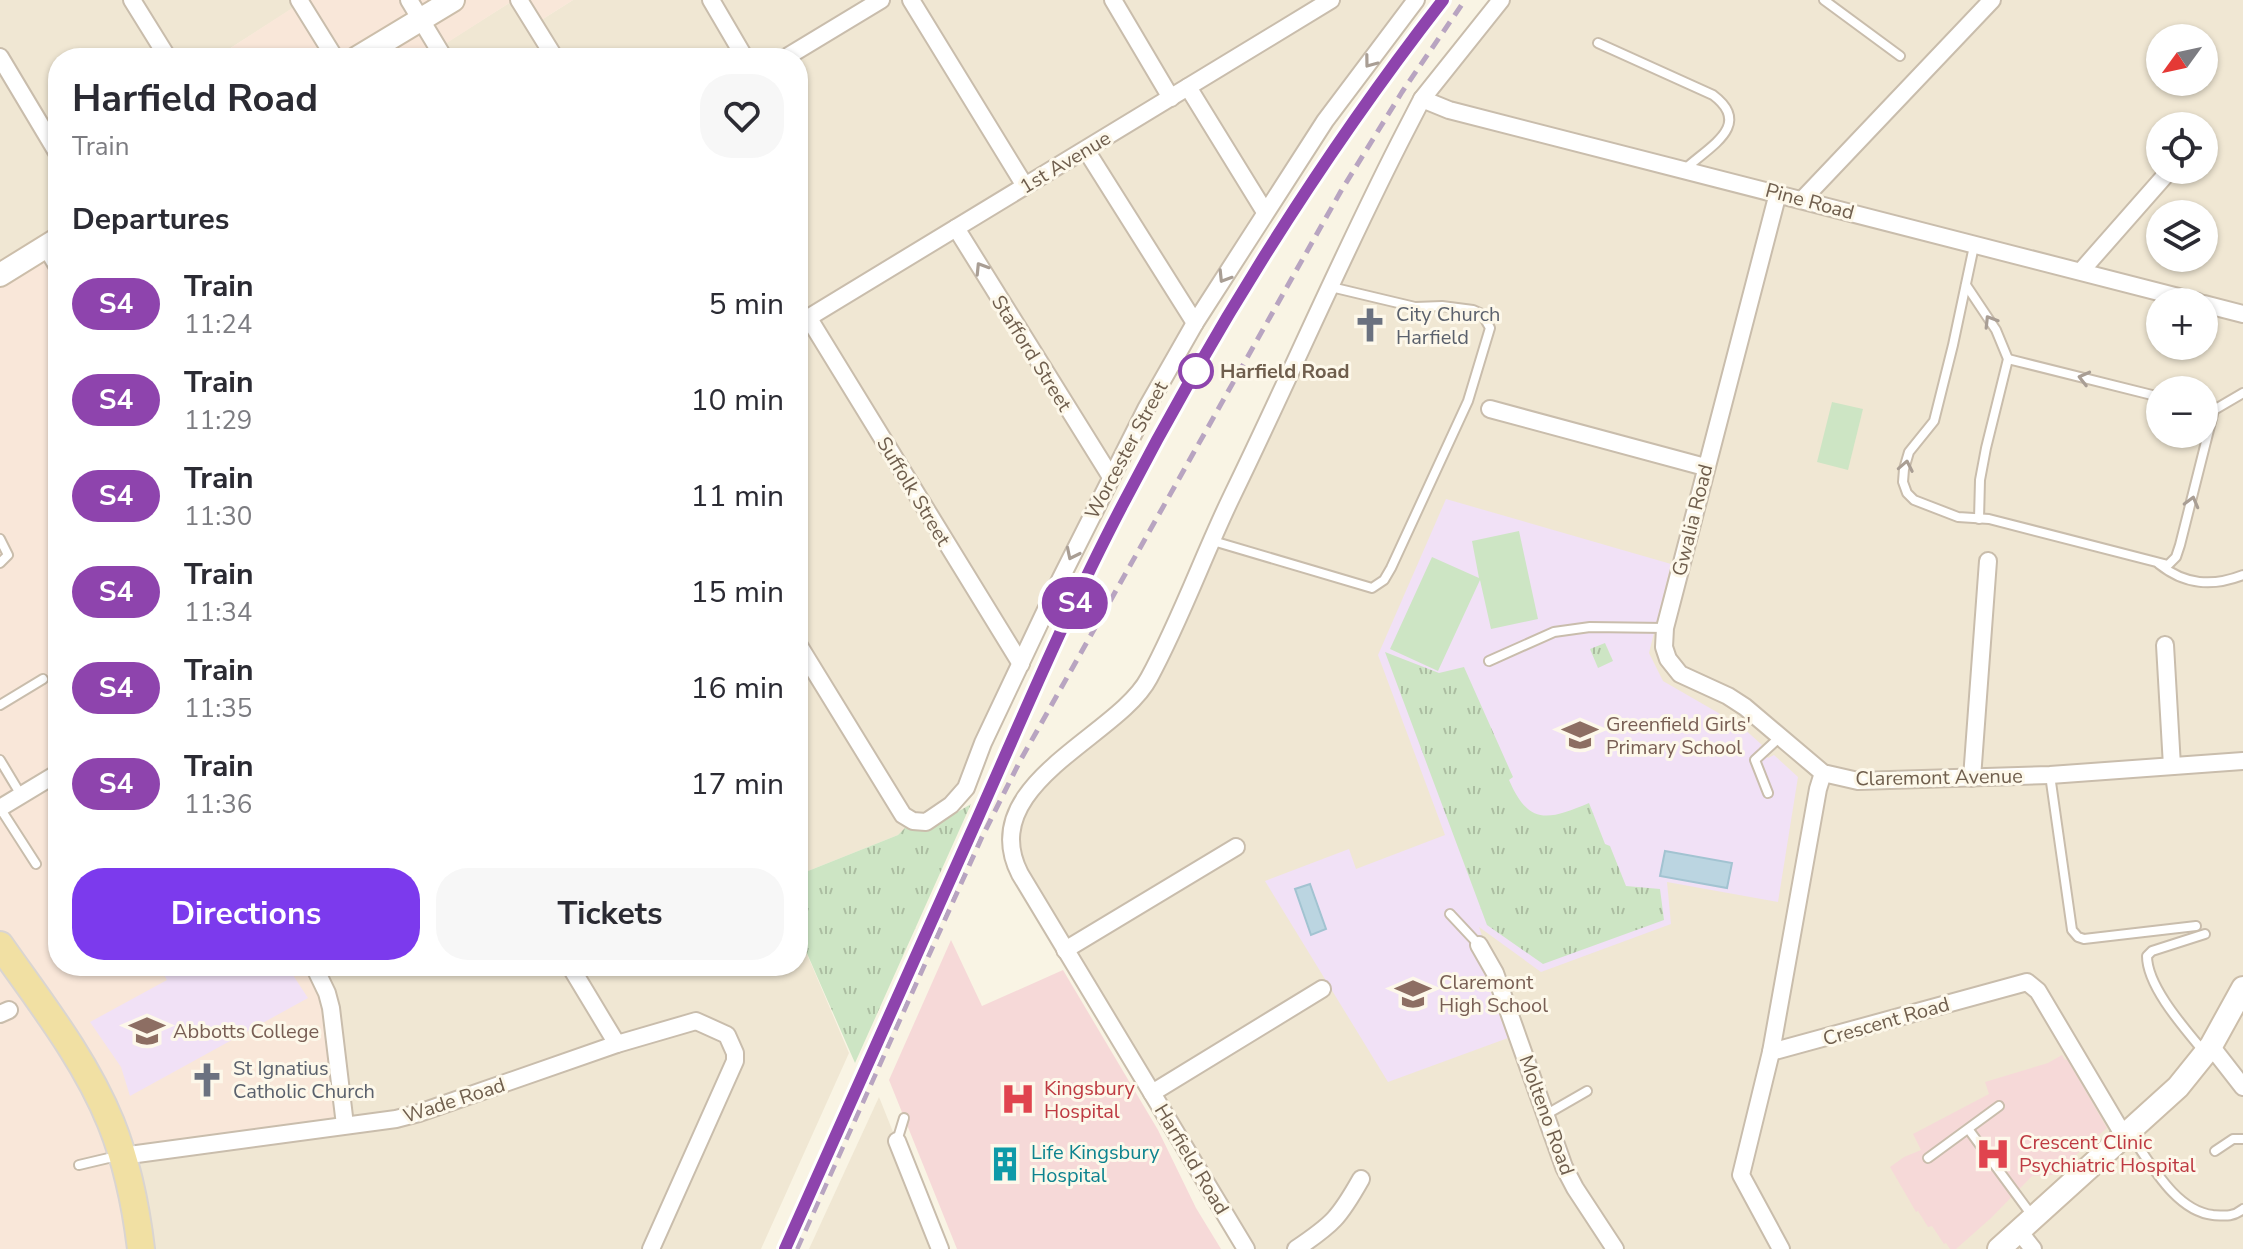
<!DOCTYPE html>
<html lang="en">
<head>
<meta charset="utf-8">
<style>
  body { margin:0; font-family:"Nunito Sans",sans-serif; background:#f7f7f7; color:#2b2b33; height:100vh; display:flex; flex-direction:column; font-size:30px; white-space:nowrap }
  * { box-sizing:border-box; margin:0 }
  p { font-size:26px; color:#7c7c81 }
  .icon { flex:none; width:44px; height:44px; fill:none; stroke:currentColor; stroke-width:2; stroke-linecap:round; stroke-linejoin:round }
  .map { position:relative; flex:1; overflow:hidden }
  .side { position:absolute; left:48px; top:48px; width:760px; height:928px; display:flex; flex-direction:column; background:#fff; border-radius:32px; box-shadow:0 2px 6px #0004 }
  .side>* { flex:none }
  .badge { padding:0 16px; border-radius:26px; font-size:28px; line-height:52px }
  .needle { width:52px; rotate:237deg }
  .tools { position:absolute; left:2146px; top:24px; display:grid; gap:16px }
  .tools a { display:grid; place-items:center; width:72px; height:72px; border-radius:50%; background:#fff; box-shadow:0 2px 6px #0004; font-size:40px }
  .map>.badge { position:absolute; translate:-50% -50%; box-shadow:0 0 0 4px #fff }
  h2 { padding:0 24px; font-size:30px; line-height:72px }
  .round { display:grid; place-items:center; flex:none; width:84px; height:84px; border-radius:32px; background:#f7f7f7 }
  .overview { display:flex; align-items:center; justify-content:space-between; height:136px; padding:0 24px }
  h1 { font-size:38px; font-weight:700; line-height:60px }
  .primary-button { display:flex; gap:16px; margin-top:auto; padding:16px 24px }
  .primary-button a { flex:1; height:92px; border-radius:32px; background:#7c3aed; color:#fff; font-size:32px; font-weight:700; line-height:92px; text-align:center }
  .primary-button a+a { background:#f7f7f7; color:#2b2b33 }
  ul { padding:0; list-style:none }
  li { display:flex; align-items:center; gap:24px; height:96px; padding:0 24px }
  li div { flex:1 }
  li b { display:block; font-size:30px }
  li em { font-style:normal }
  li .badge { min-width:88px; font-weight:700; text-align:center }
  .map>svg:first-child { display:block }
</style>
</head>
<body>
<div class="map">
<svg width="2243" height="1249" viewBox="0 0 2243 1249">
  <defs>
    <pattern id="park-tufts" width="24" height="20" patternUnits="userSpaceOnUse" patternTransform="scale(2)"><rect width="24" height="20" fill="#cde5c4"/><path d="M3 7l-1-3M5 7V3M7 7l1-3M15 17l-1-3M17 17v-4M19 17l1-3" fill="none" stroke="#abbda1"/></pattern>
  </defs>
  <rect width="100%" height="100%" fill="#f9f4e4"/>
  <g fill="#f0e7d3" fill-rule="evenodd">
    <path d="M0,0H299L301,3L215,58H58V267L0,275Z"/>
    <path d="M514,0L535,24L573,0H1416L1195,323L966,788L913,821L898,835L798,875V58H444L438,48Z"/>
    <path d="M1501,0H2243V1249H1246L1011,847L1025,800L1131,701L1393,155ZM2160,38H2204V82H2160ZM2160,126H2204V170H2160ZM2160,214H2204V258H2160ZM2160,302H2204V346H2160ZM2160,390H2204V434H2160Z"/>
    <path d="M798,933L849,1053L761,1249H141L122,1156L314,966H798Z"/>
    <path d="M879,1097L940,1249H809Z"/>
  </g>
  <g fill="#f9e7d9">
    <path d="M299,0H514L439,48L444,58H215L300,3Z"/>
    <path d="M519,0H573L535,24Z"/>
    <path d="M46,247L58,267V966H314L319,975L345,1125L122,1155L141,1249H0V275Z"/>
  </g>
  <g fill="#f1e1f6">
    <path d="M1446,499L1671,564L1649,653L1663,681L1741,726L1762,745L1759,748L1768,758L1774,755L1798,777L1778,902L1667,882L1671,924L1541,972L1479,927L1484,942L1475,950L1508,1038L1388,1082L1265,881L1349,849L1356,869L1445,835L1378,655Z"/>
    <path d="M159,966H287L308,998L130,1096L121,1067L90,1022L167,980Z"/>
  </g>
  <g fill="#f6d9d8">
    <path d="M951,940L982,1006L1063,970L1158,1130L1196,1208L1221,1249H957L889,1080Z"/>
    <path d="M2062,1055L2065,1060L2067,1059L2107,1128L2053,1175L2032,1176L1991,1218L1956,1249H1950L1946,1243L1944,1244L1932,1226L1928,1227L1918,1211L1916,1212L1890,1167L1904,1157L1921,1150L1913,1134L1989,1094L1985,1082L2048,1063Z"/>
  </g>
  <g fill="url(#park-tufts)">
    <path d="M1605,643L1613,661L1598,668L1590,649Z"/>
    <path d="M1385,652L1439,673L1464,667L1513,777L1509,780C1529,826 1548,820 1589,803L1605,844L1610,846L1626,886L1660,889L1664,920L1543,964L1487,925Z"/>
    <path d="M971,804L855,1063L798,933V875L898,835L906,827H932Z"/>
  </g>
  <g fill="#cde5c4">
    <path d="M1832,402L1863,409L1848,470L1817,462Z"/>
    <path d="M1519,531L1538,619L1491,629L1480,580L1438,671L1390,649L1432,557L1479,578L1472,541Z"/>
  </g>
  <g fill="#bbd5e1" stroke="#a2c3d1" stroke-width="2">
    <path d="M1665,851L1732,863L1727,888L1660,876Z"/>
    <path d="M1310,884L1326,929L1311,935L1295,889Z"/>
  </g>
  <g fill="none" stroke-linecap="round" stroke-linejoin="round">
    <g stroke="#c9bdac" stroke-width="12">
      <g id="lane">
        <path d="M1824,0L1900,56"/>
        <path d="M1598,43L1713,95C1753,125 1710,146 1685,169"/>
        <path d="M1974,246L1953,345L1934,421L1909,452L1904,469L1903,482L1907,493L1914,500L1958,517L1989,519L2168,565L2176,557L2180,545L2214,410L2243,393"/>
        <path d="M1966,285L1996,330L2008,359L1986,448L1980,480L1979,519"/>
        <path d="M2008,359L2160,397"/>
        <path d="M0,539L8,555L0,563"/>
        <path d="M1213,541L1372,588L1384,580L1391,568L1468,401L1490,328L1482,314L1473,310L1442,306L1415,307L1331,287"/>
        <path d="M2159,564C2185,585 2212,587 2243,575"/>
        <path d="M1489,661L1554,632L1590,627L1665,628"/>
        <path d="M0,705L43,679"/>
        <path d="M0,760L21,795"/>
        <path d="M2050,775L2072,930L2078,937L2084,939L2196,926"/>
        <path d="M1768,793L1755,760L1780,737"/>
        <path d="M0,808L36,864"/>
        <path d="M1450,914L1479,945"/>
        <path d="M2205,1053C2186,1030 2147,987 2147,956L2152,951L2205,934"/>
        <path d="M1547,1114L1587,1091"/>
        <path d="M1969,1130L2033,1217"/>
        <path d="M2129,1133C2150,1162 2175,1211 2213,1215C2226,1216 2233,1217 2243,1209"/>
        <path d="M897,1141L904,1118"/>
        <path d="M2215,1151L2233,1139H2243"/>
        <path d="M1928,1158L1999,1106"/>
        <path d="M79,1165L117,1156"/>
      </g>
    </g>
    <g stroke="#c9bdac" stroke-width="20">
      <g id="street">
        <path d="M132,0L168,58"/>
        <path d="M299,0L335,58"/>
        <path d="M409,0L444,58"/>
        <path d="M519,0L555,58"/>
        <path d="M711,0L745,58"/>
        <path d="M911,0L1025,186"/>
        <path d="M1113,0L1171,98"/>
        <path d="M0,57L58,154"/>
        <path d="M785,58L881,0"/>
        <path d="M1188,87L1265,212"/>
        <path d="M1422,99L1449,110L2198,302"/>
        <path d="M1086,150L1195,323"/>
        <path d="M1778,193L1665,628L1664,647L1668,659L1680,674L1728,696L1745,707L1823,773L1858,781L2050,775L2243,761"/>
        <path d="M1803,199L1992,0"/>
        <path d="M956,228L1111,477"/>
        <path d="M46,247L58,267"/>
        <path d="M2082,270L2170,170"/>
        <path d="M2204,304L2243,314"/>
        <path d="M808,317L1021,664"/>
        <path d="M798,324L1331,0"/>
        <path d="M1490,409L1705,467"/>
        <path d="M798,644L903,815L913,821L926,822L951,805L966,788L983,743L1061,578L1146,409L1195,323L1325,121L1416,0"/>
        <path d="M2165,645L2172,766"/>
        <path d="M1972,778L1988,561"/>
        <path d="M0,808L58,773"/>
        <path d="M1479,945L1495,973L1564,1167L1575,1188L1615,1249"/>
        <path d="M1065,950L1236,847"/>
        <path d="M314,966L327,993L331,1008L345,1125"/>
        <path d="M570,966L617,1044"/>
        <path d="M0,1014L9,1010"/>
        <path d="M2211,1046L2243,1087"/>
        <path d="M1771,1052L2027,982L2038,991L2124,1136"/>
        <path d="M1152,1093L1322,989"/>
        <path d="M897,1141L940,1249"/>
        <path d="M122,1156L396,1119L419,1113L617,1044L696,1021L727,1035L735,1053V1061L651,1249"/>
        <path d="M2019,1231L2033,1249"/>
        <path d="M1246,1249L1020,874C974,784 1118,737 1149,678C1181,619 1203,556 1232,496C1291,375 1344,250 1406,130L1422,99L1501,0"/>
        <path d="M1296,1249C1333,1224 1339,1218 1361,1179"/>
        <path d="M1781,1249L1741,1175L1771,1052L1818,789L1823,773"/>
      </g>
    </g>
    <g stroke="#ccbeaa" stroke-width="26">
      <g id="secondary">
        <path d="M357,58L453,0"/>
        <path d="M0,275L58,239"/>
        <path d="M1999,1249L2178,1087L2211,1046L2243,988"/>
      </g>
    </g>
    <g stroke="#dad5d1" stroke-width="30">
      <path id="primary" d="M0,945C40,1002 85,1059 111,1123C127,1163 136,1207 141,1249"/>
    </g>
    <use href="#lane" stroke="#fff" stroke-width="8"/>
    <use href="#street" stroke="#fff" stroke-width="16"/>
    <use href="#secondary" stroke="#fff" stroke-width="22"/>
    <use href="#primary" stroke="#f1e0a3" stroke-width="26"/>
    <g stroke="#b8a4c1" stroke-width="5" stroke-dasharray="12 8" stroke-linecap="butt">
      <path d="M966,844C1017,730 1065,614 1123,504C1215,327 1321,158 1443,0"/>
      <path d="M797,1249L981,839L1020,761L1341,191L1402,92L1465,0"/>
    </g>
  </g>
  <defs><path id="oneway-chevron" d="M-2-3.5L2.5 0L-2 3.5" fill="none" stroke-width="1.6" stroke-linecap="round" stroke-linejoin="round" transform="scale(2)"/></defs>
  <g stroke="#a99e94">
    <use href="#oneway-chevron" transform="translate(1370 62) rotate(127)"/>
    <use href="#oneway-chevron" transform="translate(981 268) rotate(-122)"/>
    <use href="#oneway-chevron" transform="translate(1224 277) rotate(122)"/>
    <use href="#oneway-chevron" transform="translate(1990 321) rotate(-122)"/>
    <use href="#oneway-chevron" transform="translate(2084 378) rotate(-166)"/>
    <use href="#oneway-chevron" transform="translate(1906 466) rotate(-79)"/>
    <use href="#oneway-chevron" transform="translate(2192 502) rotate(-75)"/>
    <use href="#oneway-chevron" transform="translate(1072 554) rotate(116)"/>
  </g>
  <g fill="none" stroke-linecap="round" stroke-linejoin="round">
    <g stroke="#fff" stroke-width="18">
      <path id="line" d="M785,1249C847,1110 909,972 971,833C1020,723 1067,611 1123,504C1215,327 1321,157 1443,0"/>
    </g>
    <use href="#line" stroke="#8e44ad" stroke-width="12"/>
  </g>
  <defs>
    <g id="church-bare" transform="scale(2.76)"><path d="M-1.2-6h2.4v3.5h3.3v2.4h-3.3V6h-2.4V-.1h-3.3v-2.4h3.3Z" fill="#6b7280" stroke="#fdf8ea" stroke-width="2.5" paint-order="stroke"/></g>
    <g id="school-bare" transform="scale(2.76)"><path d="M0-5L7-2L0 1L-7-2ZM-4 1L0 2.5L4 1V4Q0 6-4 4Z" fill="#8d6e63" stroke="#fdf8ea" stroke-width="2.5" paint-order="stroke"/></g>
    <g id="hospital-bare" transform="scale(2.76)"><path d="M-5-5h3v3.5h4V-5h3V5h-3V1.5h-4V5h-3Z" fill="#e0444e" stroke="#fdf8ea" stroke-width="2.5" paint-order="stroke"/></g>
    <g id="building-bare" transform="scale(2.76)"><path d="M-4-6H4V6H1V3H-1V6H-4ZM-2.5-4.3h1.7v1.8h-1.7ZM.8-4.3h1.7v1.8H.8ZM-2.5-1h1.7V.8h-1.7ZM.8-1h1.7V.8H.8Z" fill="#0f9aa8" stroke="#fdf8ea" stroke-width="2.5" paint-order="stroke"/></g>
  </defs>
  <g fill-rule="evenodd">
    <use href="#church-bare" x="1370" y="325"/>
    <use href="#school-bare" x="1580" y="735"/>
    <use href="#school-bare" x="1413" y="994"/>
    <use href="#school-bare" x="147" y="1031"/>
    <use href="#church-bare" x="207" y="1080"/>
    <use href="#hospital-bare" x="1018" y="1099"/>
    <use href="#hospital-bare" x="1993" y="1154"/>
    <use href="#building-bare" x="1005" y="1164"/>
  </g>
  <circle fill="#fff" stroke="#8e44ad" stroke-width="4" cx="1196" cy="371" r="16"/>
  <g text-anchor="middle" stroke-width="6" stroke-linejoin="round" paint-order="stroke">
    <g font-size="20" fill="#6f5e4d" stroke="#fdf8ea">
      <text transform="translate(1065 162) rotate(-31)" y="7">1st Avenue</text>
      <text transform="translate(1810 201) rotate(15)" y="7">Pine Road</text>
      <text transform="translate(1032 353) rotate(58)" y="7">Stafford Street</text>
      <text transform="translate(1126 450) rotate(-62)" y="7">Worcester Street</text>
      <text transform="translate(914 491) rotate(59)" y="7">Suffolk Street</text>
      <text transform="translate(1692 520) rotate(-76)" y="7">Gwalia Road</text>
      <text transform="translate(1939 777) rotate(-1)" y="7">Claremont Avenue</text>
      <text transform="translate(1886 1021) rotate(-16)" y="7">Crescent Road</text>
      <text transform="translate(454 1100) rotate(-18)" y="7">Wade Road</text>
      <text transform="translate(1547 1115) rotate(70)" y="7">Molteno Road</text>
      <text transform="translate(1192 1159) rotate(59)" y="7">Harfield Road</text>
    </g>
    <g font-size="20" fill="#5b616d" stroke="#fdf8ea" text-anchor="start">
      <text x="1396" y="321">City Church<tspan x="1396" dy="23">Harfield</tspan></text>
      <text x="233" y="1075">St Ignatius<tspan x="233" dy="23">Catholic Church</tspan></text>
    </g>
    <g font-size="20" font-weight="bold" fill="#6f5e4d" stroke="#fdf8ea" text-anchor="start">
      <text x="1220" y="378">Harfield Road</text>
    </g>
    <g font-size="20" fill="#785e54" stroke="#fdf8ea" text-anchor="start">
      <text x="1606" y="731">Greenfield Girls'<tspan x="1606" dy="23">Primary School</tspan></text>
      <text x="1439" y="989">Claremont<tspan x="1439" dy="23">High School</tspan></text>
      <text x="173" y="1038">Abbotts College</text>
    </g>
    <g font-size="20" fill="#be3a42" stroke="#fdf8ea" text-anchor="start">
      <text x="1044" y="1095">Kingsbury<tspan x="1044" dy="23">Hospital</tspan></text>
      <text x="2019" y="1149">Crescent Clinic<tspan x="2019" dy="23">Psychiatric Hospital</tspan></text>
    </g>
    <g font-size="20" fill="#0d838f" stroke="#fdf8ea" text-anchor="start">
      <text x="1031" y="1159">Life Kingsbury<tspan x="1031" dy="23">Hospital</tspan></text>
    </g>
  </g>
</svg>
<div class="tools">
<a><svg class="needle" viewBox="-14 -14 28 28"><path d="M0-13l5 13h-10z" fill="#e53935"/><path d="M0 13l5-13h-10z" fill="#7c7c81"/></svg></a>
<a><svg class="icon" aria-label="locate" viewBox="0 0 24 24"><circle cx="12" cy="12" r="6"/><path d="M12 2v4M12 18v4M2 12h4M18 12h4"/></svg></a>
<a><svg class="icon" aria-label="layers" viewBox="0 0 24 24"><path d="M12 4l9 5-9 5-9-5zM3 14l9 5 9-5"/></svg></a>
<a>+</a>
<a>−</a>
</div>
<b class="badge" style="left:1075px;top:603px;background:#8e44ad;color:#fff">S4</b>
<section class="side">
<div class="overview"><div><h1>Harfield Road</h1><p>Train</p></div><a class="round"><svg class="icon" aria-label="heart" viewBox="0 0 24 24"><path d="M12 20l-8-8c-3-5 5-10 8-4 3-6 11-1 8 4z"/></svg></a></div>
<h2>Departures</h2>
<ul>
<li><span class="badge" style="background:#8e44ad;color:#fff">S4</span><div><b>Train</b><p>11:24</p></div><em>5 min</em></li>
<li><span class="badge" style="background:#8e44ad;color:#fff">S4</span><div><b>Train</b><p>11:29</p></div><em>10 min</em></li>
<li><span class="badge" style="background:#8e44ad;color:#fff">S4</span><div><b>Train</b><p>11:30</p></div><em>11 min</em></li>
<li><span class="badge" style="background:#8e44ad;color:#fff">S4</span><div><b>Train</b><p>11:34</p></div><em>15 min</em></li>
<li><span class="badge" style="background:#8e44ad;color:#fff">S4</span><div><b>Train</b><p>11:35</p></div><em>16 min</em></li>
<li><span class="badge" style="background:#8e44ad;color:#fff">S4</span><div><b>Train</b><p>11:36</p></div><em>17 min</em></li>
</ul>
<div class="primary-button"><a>Directions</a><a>Tickets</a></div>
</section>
</div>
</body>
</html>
